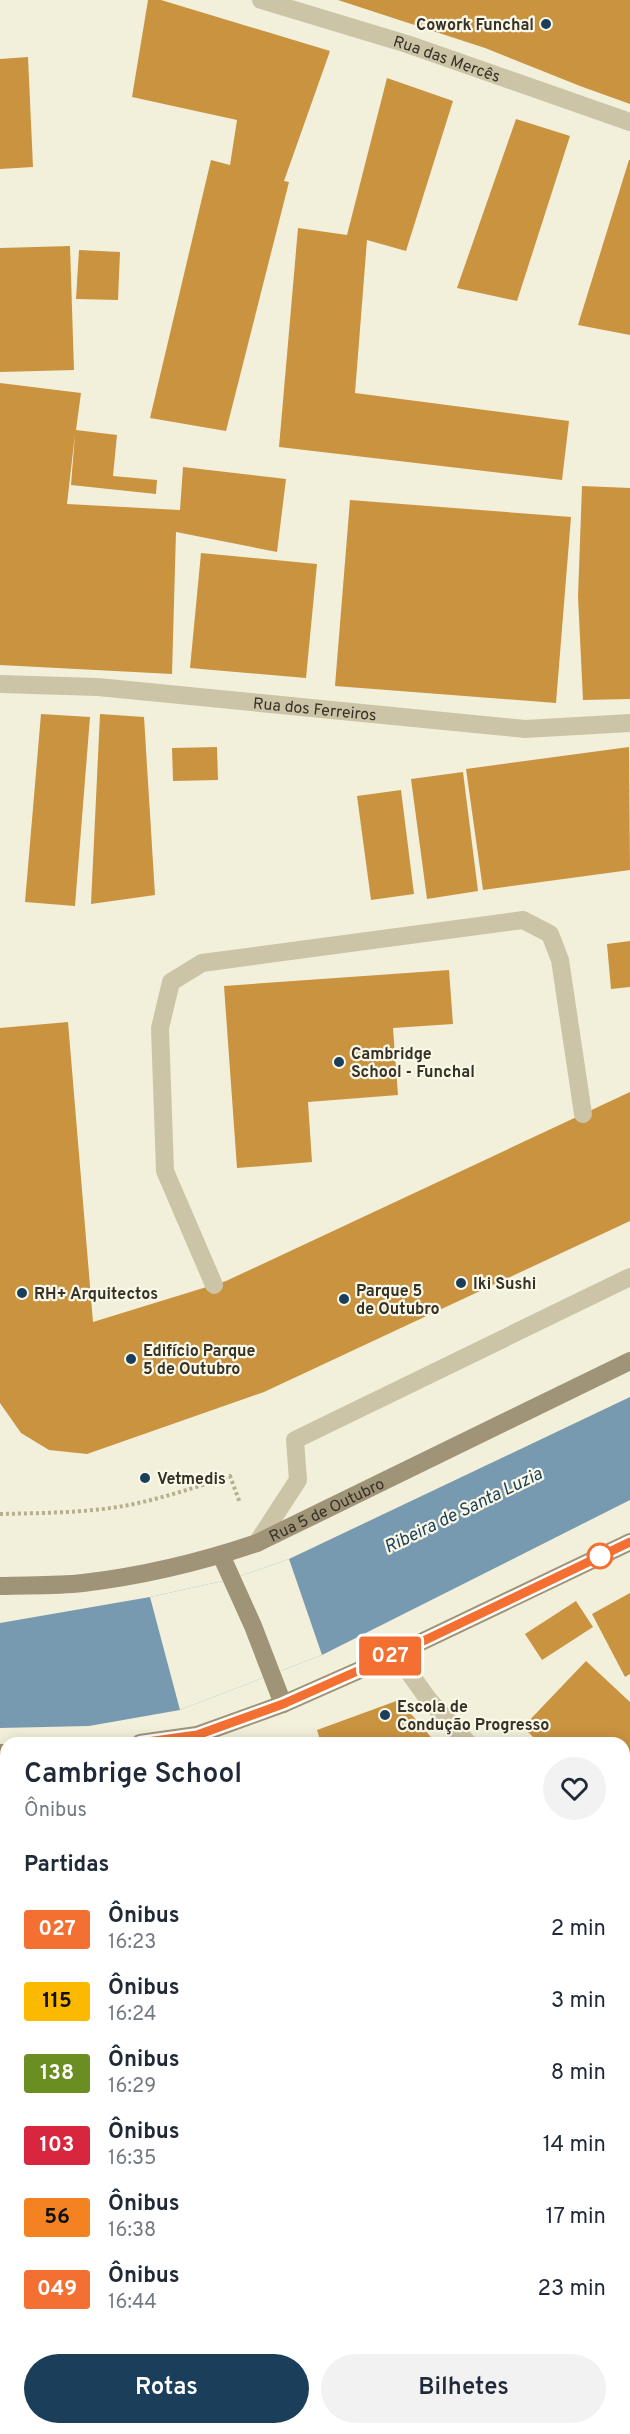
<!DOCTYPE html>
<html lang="pt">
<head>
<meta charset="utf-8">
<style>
  body { margin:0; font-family:Overpass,sans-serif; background:#f2f2f3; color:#1f2937; height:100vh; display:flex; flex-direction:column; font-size:22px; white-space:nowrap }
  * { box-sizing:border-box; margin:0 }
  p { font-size:20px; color:#747a83 }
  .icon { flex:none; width:33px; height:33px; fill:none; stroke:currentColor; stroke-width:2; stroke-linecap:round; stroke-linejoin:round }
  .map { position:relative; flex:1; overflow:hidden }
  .panel { position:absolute; left:0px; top:1737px; width:630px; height:698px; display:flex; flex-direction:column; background:#fff; border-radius:18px 18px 0 0; box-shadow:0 3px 15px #0003 }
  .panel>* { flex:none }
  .badge { padding:0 12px; border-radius:4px; font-size:21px; line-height:39px }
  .map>.badge { position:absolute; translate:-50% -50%; box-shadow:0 0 0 3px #fff }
  h2 { padding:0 24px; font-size:22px; line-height:54px }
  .round { display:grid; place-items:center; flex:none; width:63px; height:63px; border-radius:32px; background:#f2f2f3 }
  .overview { display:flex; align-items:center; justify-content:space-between; height:102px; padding:0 24px }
  h1 { font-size:28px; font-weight:600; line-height:45px }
  .action { display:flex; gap:12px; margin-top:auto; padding:12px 24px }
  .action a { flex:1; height:69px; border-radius:36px; background:#1b3f5a; color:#fff; font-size:24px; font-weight:600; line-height:69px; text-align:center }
  .action a+a { background:#f2f2f3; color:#1f2937 }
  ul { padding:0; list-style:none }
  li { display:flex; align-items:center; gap:18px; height:72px; padding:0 24px }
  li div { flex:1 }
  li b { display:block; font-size:22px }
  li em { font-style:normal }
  li .badge { min-width:66px; font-weight:700; text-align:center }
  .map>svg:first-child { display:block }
</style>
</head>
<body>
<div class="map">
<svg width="630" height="2434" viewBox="0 0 630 2434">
  <rect width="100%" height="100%" fill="#f2f0da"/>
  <path fill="#789ab1" d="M630,1397V1500L322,1655L180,1710L89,1726L0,1728V1623L150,1597L232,1579L289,1559Z"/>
  <path fill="#f2f0da" d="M289,1559L322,1655L180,1710L150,1597L232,1579Z"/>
  <g fill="#ca9340">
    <path d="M148,0H161L330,51L284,181L289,182L226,431L150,418L211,160L230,165L237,120L132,97Z"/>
    <path d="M338,0H630V104L580,86L485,48Z"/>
    <path d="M28,57L33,167L0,169V59Z"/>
    <path d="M387,78L453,101L406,251L367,240L355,393L569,421L562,480L279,447L298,228L347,235Z"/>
    <path d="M516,119L570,136L517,301L457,288Z"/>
    <path d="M629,160H630V335L578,325Z"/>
    <path d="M70,246L74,370L0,372V248Z"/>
    <path d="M79,250L120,252L118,300L76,299Z"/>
    <path d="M0,383L81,393L76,430L117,435L113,476L157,480L156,494L71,485L75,434L67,504L180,510L183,467L286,479L277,552L176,532L172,674L0,665Z"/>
    <path d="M582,486L630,488V699L583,700L578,597Z"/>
    <path d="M350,500L571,517L556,703L335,686Z"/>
    <path d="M201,553L317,564L306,678L190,668Z"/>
    <path d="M41,714L90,717L75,906L25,902Z"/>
    <path d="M100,714L144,717L155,895L91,904Z"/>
    <path d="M217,747L218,780L173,781L172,748Z"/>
    <path d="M629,747L630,870L483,890L466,769Z"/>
    <path d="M463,772L478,891L427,899L411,779Z"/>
    <path d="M401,790L414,894L371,900L357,796Z"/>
    <path d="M630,941V987L611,989L607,944Z"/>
    <path d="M449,970L453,1024L393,1028L398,1095L308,1102L312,1162L237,1168L224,986Z"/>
    <path d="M68,1022L93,1322L226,1281L630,1092V1221L264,1392L87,1454L49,1450L21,1433L0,1403V1028Z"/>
    <path d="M630,1593V1674L625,1677L592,1614Z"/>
    <path d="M576,1601L593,1627L542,1660L525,1634Z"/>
    <path d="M586,1661L630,1702V1828L624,1823V1743H539L523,1727Z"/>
    <path d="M399,1700L436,1743H321L317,1730Z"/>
    <path d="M0,2014L6,2049V2073L0,2074Z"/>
    <rect x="0" y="2091" width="6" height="66"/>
    <path d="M630,2100V2175L624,2169V2106Z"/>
    <path d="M6,2165V2314L0,2315V2166Z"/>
    <path d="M630,2313V2368L624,2381V2326Z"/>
    <path d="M418,2428H487L491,2434H411Z"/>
    <path d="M492,2428H609L601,2434H496Z"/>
  </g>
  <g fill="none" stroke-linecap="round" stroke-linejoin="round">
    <path stroke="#b7ae90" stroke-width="4" stroke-dasharray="3 3" stroke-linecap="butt" d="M0,1514C43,1513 87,1513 129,1505C163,1498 197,1487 230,1476L240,1503"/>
    <g stroke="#cbc4a6" stroke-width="18">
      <path d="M214,1285L165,1171L160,1028L171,982L202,963L523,920L550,934L560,960L583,1114"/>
      <path d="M257,1543L298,1480L295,1440L630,1277"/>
    </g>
    <g stroke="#cbc4a6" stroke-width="18">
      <path id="s1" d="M261,0L407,44L630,122"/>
      <path id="s2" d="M0,684L98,687L525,729L630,723"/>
      <path d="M396,1654L428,1699L468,1743"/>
      <path d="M624,1914L630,1920"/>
      <path d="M0,1915L6,1949"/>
    </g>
    <g stroke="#9f9477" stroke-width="18">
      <path d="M221,1555L253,1626L283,1704"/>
      <path id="s3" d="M0,1586C27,1585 55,1586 83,1583C142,1576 201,1562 257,1543L630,1361"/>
      <path d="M140,1743L197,1735L283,1704L396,1654L630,1542"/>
      <path d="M0,1753H6"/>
      <path d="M624,2068L630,2059"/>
      <path d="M265,2434L270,2428"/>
      <path d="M337,2434L341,2428"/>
    </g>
  </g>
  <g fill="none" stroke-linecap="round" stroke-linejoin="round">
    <g stroke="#fff" stroke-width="14">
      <path id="line" d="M140,1743L197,1735L283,1704L396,1654L630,1542"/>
    </g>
    <use href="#line" stroke="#f37032" stroke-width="9"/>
  </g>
  <g fill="#1b3f5a" stroke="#faf8e7" stroke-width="2">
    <circle cx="546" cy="24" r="6"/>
    <circle cx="339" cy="1062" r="6"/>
    <circle cx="461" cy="1283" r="6"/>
    <circle cx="22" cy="1293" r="6"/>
    <circle cx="344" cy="1299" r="6"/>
    <circle cx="131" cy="1359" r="6"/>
    <circle cx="145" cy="1478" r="6"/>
    <circle cx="385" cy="1715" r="6"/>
  </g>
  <circle fill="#fff" stroke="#f37032" stroke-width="3" cx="600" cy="1556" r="12"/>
  <g text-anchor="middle" stroke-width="4.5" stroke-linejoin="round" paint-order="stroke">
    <g font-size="16" font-weight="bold" fill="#373127" stroke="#faf8e7" text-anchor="start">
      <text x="534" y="30" text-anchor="end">Cowork Funchal</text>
      <text x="351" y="1059">Cambridge<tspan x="351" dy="18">School - Funchal</tspan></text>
      <text x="473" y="1289">Iki Sushi</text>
      <text x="356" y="1296">Parque 5<tspan x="356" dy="18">de Outubro</tspan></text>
      <text x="34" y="1299">RH+ Arquitectos</text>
      <text x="143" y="1356">Edifício Parque<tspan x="143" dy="18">5 de Outubro</tspan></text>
      <text x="157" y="1484">Vetmedis</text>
      <text x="397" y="1712">Escola de<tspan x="397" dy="18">Condução Progresso</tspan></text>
    </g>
    <g font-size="16" fill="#373127" stroke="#faf8e7">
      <text dy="6" stroke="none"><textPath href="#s1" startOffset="195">Rua das Mercês</textPath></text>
      <text dy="6" stroke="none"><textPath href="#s2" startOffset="316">Rua dos Ferreiros</textPath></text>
      <text dy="6" stroke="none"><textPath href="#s3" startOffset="339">Rua 5 de Outubro</textPath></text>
    </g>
    <g font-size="18" font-style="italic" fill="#1b3f5a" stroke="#faf8e7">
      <text transform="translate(463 1510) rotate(-26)" y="6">Ribeira de Santa Luzia</text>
    </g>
  </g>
</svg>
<b class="badge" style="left:390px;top:1656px;background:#f37032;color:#fff">027</b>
<section class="panel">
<div class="overview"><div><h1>Cambrige School</h1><p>Ônibus</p></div><a class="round"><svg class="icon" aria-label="heart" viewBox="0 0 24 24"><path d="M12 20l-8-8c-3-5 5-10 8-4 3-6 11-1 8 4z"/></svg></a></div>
<h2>Partidas</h2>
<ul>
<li><span class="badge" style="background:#f37032;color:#fff">027</span><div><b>Ônibus</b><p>16:23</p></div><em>2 min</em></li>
<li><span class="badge" style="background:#fbb900;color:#111">115</span><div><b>Ônibus</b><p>16:24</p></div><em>3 min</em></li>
<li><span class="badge" style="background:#6b8e23;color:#fff">138</span><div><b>Ônibus</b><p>16:29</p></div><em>8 min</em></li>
<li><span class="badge" style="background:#d7263d;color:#fff">103</span><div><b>Ônibus</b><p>16:35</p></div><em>14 min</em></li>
<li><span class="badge" style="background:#f58220;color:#111">56</span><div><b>Ônibus</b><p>16:38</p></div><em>17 min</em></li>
<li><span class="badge" style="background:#f37032;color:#fff">049</span><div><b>Ônibus</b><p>16:44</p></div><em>23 min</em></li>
</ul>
<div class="action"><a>Rotas</a><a>Bilhetes</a></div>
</section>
</div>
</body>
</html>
